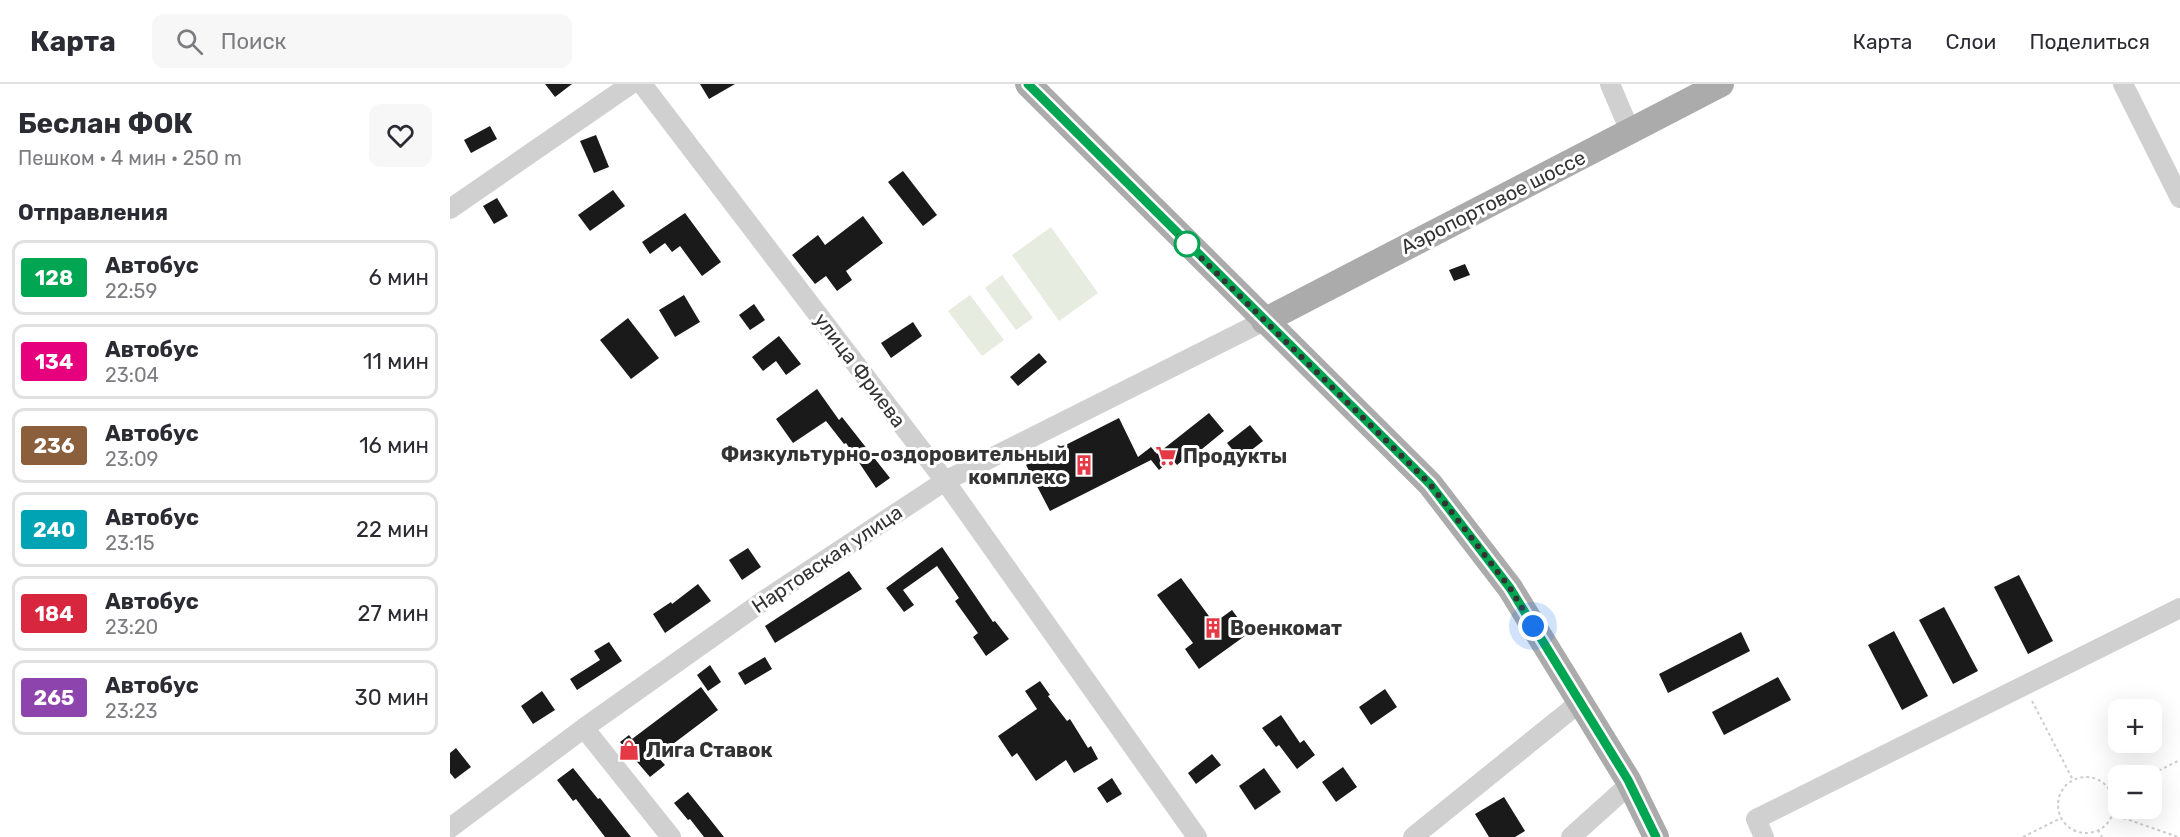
<!DOCTYPE html>
<html lang="ru">
<head>
<meta charset="utf-8">
<style>
  body { margin:0; font-family:Rubik,sans-serif; background:#f7f7f7; color:#2b2b33; height:100vh; display:flex; flex-direction:column; font-size:22px; white-space:nowrap }
  * { box-sizing:border-box; margin:0 }
  p { font-size:20px; color:#7c7c81 }
  .icon { flex:none; width:33px; height:33px; fill:none; stroke:currentColor; stroke-width:2; stroke-linecap:round; stroke-linejoin:round }
  .map { position:relative; flex:1; overflow:hidden }
  .details { display:flex; flex-direction:column; background:#fff; width:450px }
  .details>* { flex:none }
  .badge { padding:0 12px; border-radius:4px; font-size:21px; line-height:39px }
  .controls { position:absolute; left:1658px; top:615px; display:grid; gap:12px }
  .controls a { display:grid; place-items:center; width:54px; height:54px; border-radius:12px; background:#fff; box-shadow:0 6px 24px #0002; font-size:30px }
  .you { position:absolute; width:30px; height:30px; margin:-15px; border:4px solid #fff; border-radius:50%; background:#1a73e8; box-shadow:0 0 0 9px #1a73e833 }
  .map>.badge { position:absolute; translate:-50% -50%; box-shadow:0 0 0 3px #fff }
  h2 { padding:0 18px; font-size:22px; line-height:54px }
  .round { display:grid; place-items:center; flex:none; width:63px; height:63px; border-radius:12px; background:#f7f7f7 }
  .head { display:flex; align-items:center; justify-content:space-between; height:102px; padding:0 18px }
  h1 { font-size:28px; font-weight:700; line-height:45px }
  ul { padding:0; list-style:none }
  li { display:flex; align-items:center; gap:18px; height:75px; margin:0 12px 9px; padding:0 6px; border:3px solid #e1e1e2; border-radius:12px }
  li div { flex:1 }
  li b { display:block; font-size:22px }
  li em { font-style:normal }
  li .badge { min-width:66px; font-weight:700; text-align:center }
  header { display:flex; align-items:center; gap:36px; box-sizing:border-box; height:84px; padding:0 30px; background:#fff; border-bottom:2px solid #e1e1e2 }
  header strong { font-size:28px }
  nav { display:flex; gap:33px; margin-inline-start:auto; font-size:21px }
  .search { width:420px; height:54px; background:#f7f7f7; display:flex; align-items:center; gap:15px; box-sizing:border-box; padding:0 21px; border-radius:12px; color:#7c7c81; font-size:22px }
  main { display:flex; flex:1; min-height:0 }
  .map>svg:first-child { display:block }
</style>
</head>
<body>
<header>
<strong>Карта</strong>
<div class="search"><svg class="icon" aria-label="search" viewBox="0 0 24 24"><circle cx="10" cy="10" r="6"/><path d="M15 15l6 6"/></svg>Поиск</div>
<nav><a>Карта</a><a>Слои</a><a>Поделиться</a></nav>
</header>
<main>
<section class="details">
<div class="head"><div><h1>Беслан ФОК</h1><p>Пешком · 4 мин · 250 m</p></div><a class="round"><svg class="icon" aria-label="heart" viewBox="0 0 24 24"><path d="M12 20l-8-8c-3-5 5-10 8-4 3-6 11-1 8 4z"/></svg></a></div>
<h2>Отправления</h2>
<ul>
<li><span class="badge" style="background:#00a651;color:#fff">128</span><div><b>Автобус</b><p>22:59</p></div><em>6 мин</em></li>
<li><span class="badge" style="background:#e6007e;color:#fff">134</span><div><b>Автобус</b><p>23:04</p></div><em>11 мин</em></li>
<li><span class="badge" style="background:#8b5e3c;color:#fff">236</span><div><b>Автобус</b><p>23:09</p></div><em>16 мин</em></li>
<li><span class="badge" style="background:#00a3b4;color:#fff">240</span><div><b>Автобус</b><p>23:15</p></div><em>22 мин</em></li>
<li><span class="badge" style="background:#d7263d;color:#fff">184</span><div><b>Автобус</b><p>23:20</p></div><em>27 мин</em></li>
<li><span class="badge" style="background:#8e44ad;color:#fff">265</span><div><b>Автобус</b><p>23:23</p></div><em>30 мин</em></li>
</ul>
</section>
<div class="map">
<svg width="1730" height="753" viewBox="0 0 1730 753">
  <rect width="100%" height="100%" fill="#fff"/>
  <g fill="#e6ecdf">
    <path d="M601,143L648,209L609,237L562,171Z"/>
    <path d="M552,191L583,234L566,246L535,204Z"/>
    <path d="M520,211L554,256L532,272L498,227Z"/>
  </g>
  <g fill="#1a1a1a">
    <path d="M95,0H122L105,13Z"/>
    <path d="M250,0H285L259,15Z"/>
    <path d="M40,42L47,55L21,69L14,56Z"/>
    <path d="M146,51L159,83L144,89L130,57Z"/>
    <path d="M453,87L487,131L473,142L438,98Z"/>
    <path d="M163,106L175,122L140,147L128,131Z"/>
    <path d="M47,114L58,132L44,140L33,122Z"/>
    <path d="M235,129L271,178L252,192L230,162L222,168L215,159L200,170L192,158Z"/>
    <path d="M413,132L433,159L396,187L402,196L387,207L376,192L365,200L342,171L368,151L375,161Z"/>
    <path d="M1015,180L1020,191L1004,197L999,186Z"/>
    <path d="M234,211L250,238L225,253L209,226Z"/>
    <path d="M304,220L315,236L300,246L289,231Z"/>
    <path d="M178,234L209,274L181,295L150,256Z"/>
    <path d="M463,238L472,252L441,274L431,259Z"/>
    <path d="M329,252L351,280L336,291L326,277L313,287L302,273Z"/>
    <path d="M589,269L597,278L568,302L560,293Z"/>
    <path d="M367,305L389,336L392,333L440,394L426,404L396,359L394,360L376,337L343,359L326,335Z"/>
    <path d="M759,329L774,347L741,374L739,371L727,381L722,375L709,386L701,376L600,427L576,381L669,334L688,373L701,363L707,370Z"/>
    <path d="M800,341L813,357L790,375L777,359Z"/>
    <path d="M492,463L543,538L545,537L559,555L536,572L523,553L528,549L505,517L509,514L487,482L453,506L464,521L454,528L436,504Z"/>
    <path d="M298,464L311,483L292,496L279,476Z"/>
    <path d="M399,487L412,505L325,559L315,542Z"/>
    <path d="M1569,491L1603,557L1578,570L1544,503Z"/>
    <path d="M731,494L764,539L782,526L799,549L749,585L735,565L743,559L707,511Z"/>
    <path d="M248,500L261,517L215,549L203,530L221,518L222,520Z"/>
    <path d="M1494,523L1528,587L1503,600L1469,536Z"/>
    <path d="M1444,547L1478,612L1452,626L1418,561Z"/>
    <path d="M1291,548L1300,567L1218,609L1209,590Z"/>
    <path d="M159,558L172,577L127,606L120,595L150,576L144,567Z"/>
    <path d="M315,573L322,585L295,601L288,589Z"/>
    <path d="M260,581L271,598L258,607L247,591Z"/>
    <path d="M1328,593L1341,616L1274,651L1262,628Z"/>
    <path d="M590,597L600,611L598,612L617,637L620,635L638,664L641,662L648,675L624,689L616,676L586,697L567,669L562,673L548,652L587,625L575,607Z"/>
    <path d="M251,603L268,626L207,672L215,681L200,693L170,658L179,651L182,655Z"/>
    <path d="M935,605L947,623L921,641L909,623Z"/>
    <path d="M92,607L105,626L83,640L71,622Z"/>
    <path d="M831,631L850,659L854,656L865,671L847,685L829,661L826,663L812,644Z"/>
    <path d="M6,664L21,683L5,695L0,689V669Z"/>
    <path d="M762,670L771,681L746,700L738,689Z"/>
    <path d="M893,683L907,703L886,718L872,698Z"/>
    <path d="M123,684L148,715L150,714L181,753H155L126,715L123,717L107,696Z"/>
    <path d="M814,684L831,708L805,726L789,702Z"/>
    <path d="M662,694L672,710L657,719L647,704Z"/>
    <path d="M238,708L259,734L274,753H254L240,735L238,736L224,719Z"/>
    <path d="M1054,713L1075,747L1065,753H1039L1025,730Z"/>
  </g>
  <g fill="none" stroke-linecap="round" stroke-linejoin="round">
    <g stroke="#cdcdcd" stroke-width="2" stroke-dasharray="3 3" stroke-linecap="butt">
      <path d="M1582,617L1623,696"/>
      <path d="M1698,692L1730,676"/>
      <circle cx="1636" cy="721" r="28"/>
      <path d="M1661,709L1668,706"/>
      <path d="M1662,730L1728,753"/>
      <path d="M1648,746L1652,753"/>
      <path d="M1573,753L1611,734"/>
    </g>
    <g stroke="#d0d0d0" stroke-width="20">
      <path d="M192,0L495,397L747,753"/>
      <path d="M1160,0L1180,47"/>
      <path d="M1673,0L1730,114"/>
      <path d="M0,125L181,0"/>
      <path d="M134,644L221,753"/>
      <path d="M0,744L134,644L319,513L495,397L814,237"/>
      <path d="M963,753L1129,619"/>
      <path d="M1121,753L1180,700"/>
      <path d="M1314,753L1306,735L1730,524"/>
    </g>
    <g stroke="#ababab" stroke-width="26">
      <path d="M578,0L980,400L1060,504L1178,696L1206,753"/>
      <path d="M814,237L1271,0"/>
    </g>
  </g>
  <g fill="none" stroke-linecap="round" stroke-linejoin="round">
    <g stroke="#fff" stroke-width="14">
      <path id="line" d="M578,0L980,400L1060,504L1178,696L1206,753"/>
    </g>
    <use href="#line" stroke="#00a651" stroke-width="9"/>
    <path stroke="#333" stroke-width="6" stroke-dasharray="0 10.8" d="M737,160L729,152L980,400L1060,504L1083,542"/>
  </g>
  <defs>
    <g id="supermarket-bare" transform="scale(1.62)"><path d="M-6-5.5h2.5l.6 2H6L4.5 2H-2.5L-4.4-4H-6ZM-1.5 3.2a1.3 1.3 0 1 0 .1 0ZM3 3.2a1.3 1.3 0 1 0 .1 0Z" fill="#e63946" stroke="#fff" stroke-width="2.5" paint-order="stroke"/></g>
    <g id="building-bare" transform="scale(1.62)"><path d="M-4-6H4V6H1V3H-1V6H-4ZM-2.5-4.3h1.7v1.8h-1.7ZM.8-4.3h1.7v1.8H.8ZM-2.5-1h1.7V.8h-1.7ZM.8-1h1.7V.8H.8Z" fill="#e63946" stroke="#fff" stroke-width="2.5" paint-order="stroke"/></g>
    <g id="shop-bare" transform="scale(1.62)"><path d="M-5-2.5h2.3a2.7 3.5 0 0 1 5.4 0H5L5.5 6h-11ZM-1.5-2.5h3a1.5 2.3 0 0 0-3 0Z" fill="#e63946" stroke="#fff" stroke-width="2.5" paint-order="stroke"/></g>
  </defs>
  <g fill-rule="evenodd">
    <use href="#supermarket-bare" x="716" y="372"/>
    <use href="#building-bare" x="634" y="381"/>
    <use href="#building-bare" x="763" y="544"/>
    <use href="#shop-bare" x="179" y="666"/>
  </g>
  <circle fill="#fff" stroke="#00a651" stroke-width="3" cx="737" cy="160" r="12"/>
  <g text-anchor="middle" stroke-width="6" stroke-linejoin="round" paint-order="stroke">
    <g font-size="20" fill="#333" stroke="#fff">
      <text transform="translate(1043 118) rotate(-27)" y="7">Аэропортовое шоссе</text>
      <text transform="translate(410 286) rotate(53)" y="7">улица Фриева</text>
      <text transform="translate(377 475) rotate(-34)" y="7">Нартовская улица</text>
    </g>
    <g font-size="20" font-weight="bold" fill="#333" stroke="#fff" text-anchor="start">
      <text x="617" y="377" text-anchor="end">Физкультурно-оздоровительный<tspan x="617" dy="23">комплекс</tspan></text>
      <text x="733" y="379">Продукты</text>
      <text x="780" y="551">Военкомат</text>
      <text x="196" y="673">Лига Ставок</text>
    </g>
  </g>
</svg>
<div class="controls">
<a>+</a>
<a>−</a>
</div>
<div class="you" style="left:1083px;top:542px"></div>
</div>
</main>
</body>
</html>
